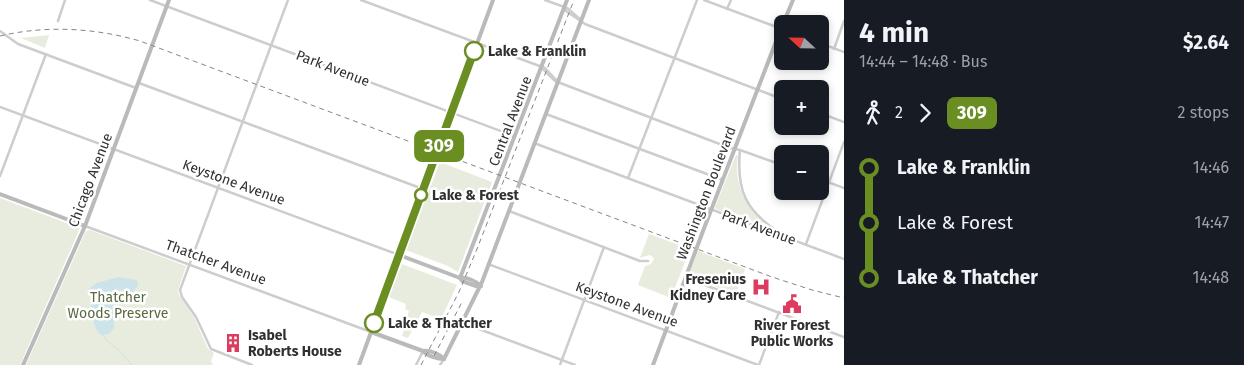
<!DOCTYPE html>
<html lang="en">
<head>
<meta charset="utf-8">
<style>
  body { margin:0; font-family:"Fira Sans",sans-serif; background:#20242c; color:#f1f3f6; height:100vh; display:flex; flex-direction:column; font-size:19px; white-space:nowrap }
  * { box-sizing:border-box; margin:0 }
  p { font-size:16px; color:#9ea1a6 }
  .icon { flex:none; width:28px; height:28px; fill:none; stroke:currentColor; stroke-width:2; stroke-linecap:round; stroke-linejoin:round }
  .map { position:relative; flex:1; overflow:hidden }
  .drawer { display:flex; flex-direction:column; background:#171b24; width:400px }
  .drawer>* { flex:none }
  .badge { padding:0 10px; border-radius:8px; font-size:18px; line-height:32px }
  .needle { width:32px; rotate:292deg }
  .fabs { position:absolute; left:774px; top:15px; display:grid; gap:10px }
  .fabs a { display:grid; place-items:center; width:55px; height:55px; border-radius:8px; background:#171b24; box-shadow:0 2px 8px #0003; font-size:25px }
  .map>.badge { position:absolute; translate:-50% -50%; box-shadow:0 0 0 2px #fff }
  .legs { display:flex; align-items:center; gap:8px; height:55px; padding:0 15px; font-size:16px }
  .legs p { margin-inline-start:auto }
  .summary { display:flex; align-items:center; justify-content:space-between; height:85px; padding:0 15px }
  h1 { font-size:28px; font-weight:700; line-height:38px }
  ul { padding:0 15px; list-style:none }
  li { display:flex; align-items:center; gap:18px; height:55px; font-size:19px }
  li i { display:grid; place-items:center; width:8px; height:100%; margin:0 6px; background:currentColor }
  li i::after { content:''; width:12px; height:12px; margin:-6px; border:4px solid; border-radius:50%; background:#171b24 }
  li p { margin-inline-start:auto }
  li:first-child i { background:linear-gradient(#0000 50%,currentColor 0) }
  li:last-child i { background:linear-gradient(currentColor 50%,#0000 0) }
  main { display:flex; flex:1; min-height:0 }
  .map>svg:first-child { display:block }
</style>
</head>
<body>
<main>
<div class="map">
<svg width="844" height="365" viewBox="0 0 844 365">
  <rect width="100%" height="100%" fill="#fff"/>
  <g fill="#e7ecde">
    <path d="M49,35L45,48L21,38Z"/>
    <path d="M736,155L738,156C734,183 744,204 763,222V225L716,209L715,207Z"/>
    <path d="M440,162L492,182L458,272L448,266L406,250Z"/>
    <path d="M0,198L80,228L20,365H0Z"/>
    <path d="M90,230L186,266L178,290L179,295L194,317L208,349L214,353L211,361L213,365H26L86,231Z"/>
    <path d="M649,234L690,249L671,298L638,285L645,266L651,264L654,259L652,256L649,255L640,258Z"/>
    <path d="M698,251L745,269L736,294L690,277L689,275Z"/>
    <path d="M402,264L457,285L441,319L422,312L408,338L402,336L409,311L405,309L406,304L389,297Z"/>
  </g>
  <path fill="#cce3ea" d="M118,277L137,280L138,286L132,292L119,290L115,291L112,297L114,328L109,334L101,335C91,327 93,305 89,293L90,288L97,283Z"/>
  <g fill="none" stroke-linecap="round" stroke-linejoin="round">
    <path stroke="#cce3ea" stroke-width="1" d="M103,335L107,341L119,350L132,365"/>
    <g stroke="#cdcdcd" stroke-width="2.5">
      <path d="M150,0L514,136"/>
      <path d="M361,0L545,68L558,82"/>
      <path d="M545,0L567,8L581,20"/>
      <path d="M704,0L782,29"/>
      <path d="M565,8L566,11L585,24L782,99"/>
      <path d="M727,9L731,0"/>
      <path d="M58,21L65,0"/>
      <path d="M0,31L18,44L136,88"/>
      <path d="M820,43L844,52"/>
      <path d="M834,49L844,21"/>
      <path d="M542,68L555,81L730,148L740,150L782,165"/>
      <path d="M139,83L423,189"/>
      <path d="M0,107L399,255"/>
      <path d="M820,113L844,122"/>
      <path d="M546,114L723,180"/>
      <path d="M534,143L844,259"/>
      <path d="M740,150C736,191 746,211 781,234"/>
      <path d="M0,176L46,54"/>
      <path d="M628,178L697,0"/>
      <path d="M820,179L844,188"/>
      <path d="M509,211L640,261H648"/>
      <path d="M85,226L371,332"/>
      <path d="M806,244L844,142"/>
      <path d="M488,264L758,365"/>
      <path d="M686,278L844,337"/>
      <path d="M463,323L575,365"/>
      <path d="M252,365L211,349L196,317L182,297L180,290L288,0"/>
      <path d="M416,365L423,351"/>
      <path d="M440,365L444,359"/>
      <path d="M560,365L604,247"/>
      <path d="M759,365L779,312"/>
    </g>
    <g stroke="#bababa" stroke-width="4">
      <path d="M783,24L793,0"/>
      <path d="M0,194L85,226"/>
      <path d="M399,255L460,278C467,277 476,281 481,286"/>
      <path d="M460,278L567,0"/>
      <path d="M460,278L462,281L476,286H481"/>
      <path d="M371,332L423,351C430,350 440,354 444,359"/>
      <path d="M423,351C427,356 438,359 444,359"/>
      <path d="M444,359L482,282L589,0"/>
      <path d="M23,365L85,226L169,0"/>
      <path d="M359,365L493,0"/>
      <path d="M653,365L703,231L782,26"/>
    </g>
    <g stroke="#858585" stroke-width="1" stroke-dasharray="5 4" stroke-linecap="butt">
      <path d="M0,36C46,25 95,28 140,41L772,277L812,290L844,298"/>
      <path d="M434,356L462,302"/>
      <path d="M421,365L459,292L477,249L574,0"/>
    </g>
  </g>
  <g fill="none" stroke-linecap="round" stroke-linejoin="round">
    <g stroke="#fff" stroke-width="11">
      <path id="line-1" d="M374,323L474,51"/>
    </g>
    <use href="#line-1" stroke="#6b8e23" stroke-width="8"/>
  </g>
  <defs>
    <g id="hospital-bare" transform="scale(1.5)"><path d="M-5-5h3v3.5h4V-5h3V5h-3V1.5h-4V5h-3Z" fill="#dc3c5f" stroke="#fff" stroke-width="2.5" paint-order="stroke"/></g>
    <g id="civic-bare" transform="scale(1.5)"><path d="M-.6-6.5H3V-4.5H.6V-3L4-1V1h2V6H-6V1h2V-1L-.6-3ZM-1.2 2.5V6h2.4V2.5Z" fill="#dc3c5f" stroke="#fff" stroke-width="2.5" paint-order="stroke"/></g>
    <g id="building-bare" transform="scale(1.5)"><path d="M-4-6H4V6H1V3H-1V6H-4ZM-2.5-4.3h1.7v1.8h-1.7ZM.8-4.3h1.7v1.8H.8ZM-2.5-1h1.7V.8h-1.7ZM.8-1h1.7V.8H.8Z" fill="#dc3c5f" stroke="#fff" stroke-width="2.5" paint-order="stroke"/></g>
  </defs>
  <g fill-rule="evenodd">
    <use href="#hospital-bare" x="761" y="287"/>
    <use href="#civic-bare" x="792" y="304"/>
    <use href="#building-bare" x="233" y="343"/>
  </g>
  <g fill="#fff" stroke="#6b8e23" stroke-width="2.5">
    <circle cx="474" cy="51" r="9"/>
    <circle cx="421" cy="195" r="6"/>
    <circle cx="374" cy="323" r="9"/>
  </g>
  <g text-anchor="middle" stroke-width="5" stroke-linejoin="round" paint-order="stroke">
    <g font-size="14" font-weight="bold" fill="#303030" stroke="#fff" text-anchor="start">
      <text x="488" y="56">Lake &amp; Franklin</text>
      <text x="432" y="200">Lake &amp; Forest</text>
      <text x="388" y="328">Lake &amp; Thatcher</text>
    </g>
    <g font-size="14" fill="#303030" stroke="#fff">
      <text transform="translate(333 68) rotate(21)" y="5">Park Avenue</text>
      <text transform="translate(510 121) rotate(-69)" y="5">Central Avenue</text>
      <text transform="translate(90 180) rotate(-69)" y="5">Chicago Avenue</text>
      <text transform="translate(234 182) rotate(20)" y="5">Keystone Avenue</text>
      <text transform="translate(706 193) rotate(-69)" y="5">Washington Boulevard</text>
      <text transform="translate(759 227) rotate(20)" y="5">Park Avenue</text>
      <text transform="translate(216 262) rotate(20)" y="5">Thatcher Avenue</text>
      <text transform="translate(627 304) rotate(20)" y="5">Keystone Avenue</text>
    </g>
    <g font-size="14" font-weight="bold" fill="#303030" stroke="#fff" text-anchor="end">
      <text x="746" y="284">Fresenius<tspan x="746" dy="16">Kidney Care</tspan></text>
      <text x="792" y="330" text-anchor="middle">River Forest<tspan x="792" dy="16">Public Works</tspan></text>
      <text x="248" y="340" text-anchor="start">Isabel<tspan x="248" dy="16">Roberts House</tspan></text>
    </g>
    <g font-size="14" fill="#59693f" stroke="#fff">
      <text x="118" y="302">Thatcher<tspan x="118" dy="16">Woods Preserve</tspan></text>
    </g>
  </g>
</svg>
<div class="fabs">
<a><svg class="needle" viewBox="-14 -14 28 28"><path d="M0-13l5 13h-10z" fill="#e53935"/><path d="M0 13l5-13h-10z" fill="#9ea1a6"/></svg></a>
<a>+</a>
<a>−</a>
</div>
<b class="badge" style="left:439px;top:146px;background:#6b8e23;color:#fff">309</b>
</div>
<section class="drawer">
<div class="summary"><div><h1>4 min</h1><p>14:44 – 14:48 · Bus</p></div><b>$2.64</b></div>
<div class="legs"><svg class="icon" aria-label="walk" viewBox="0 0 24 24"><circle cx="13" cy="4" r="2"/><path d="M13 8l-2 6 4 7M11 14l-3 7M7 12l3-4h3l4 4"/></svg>2<svg class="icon" aria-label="forward" viewBox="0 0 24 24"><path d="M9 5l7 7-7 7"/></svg><b class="badge" style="background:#6b8e23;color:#fff">309</b><p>2 stops</p></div>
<ul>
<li><i style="color:#6b8e23"></i><b>Lake &amp; Franklin</b><p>14:46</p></li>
<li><i style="color:#6b8e23"></i><span>Lake &amp; Forest</span><p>14:47</p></li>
<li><i style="color:#6b8e23"></i><b>Lake &amp; Thatcher</b><p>14:48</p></li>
</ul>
</section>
</main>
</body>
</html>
